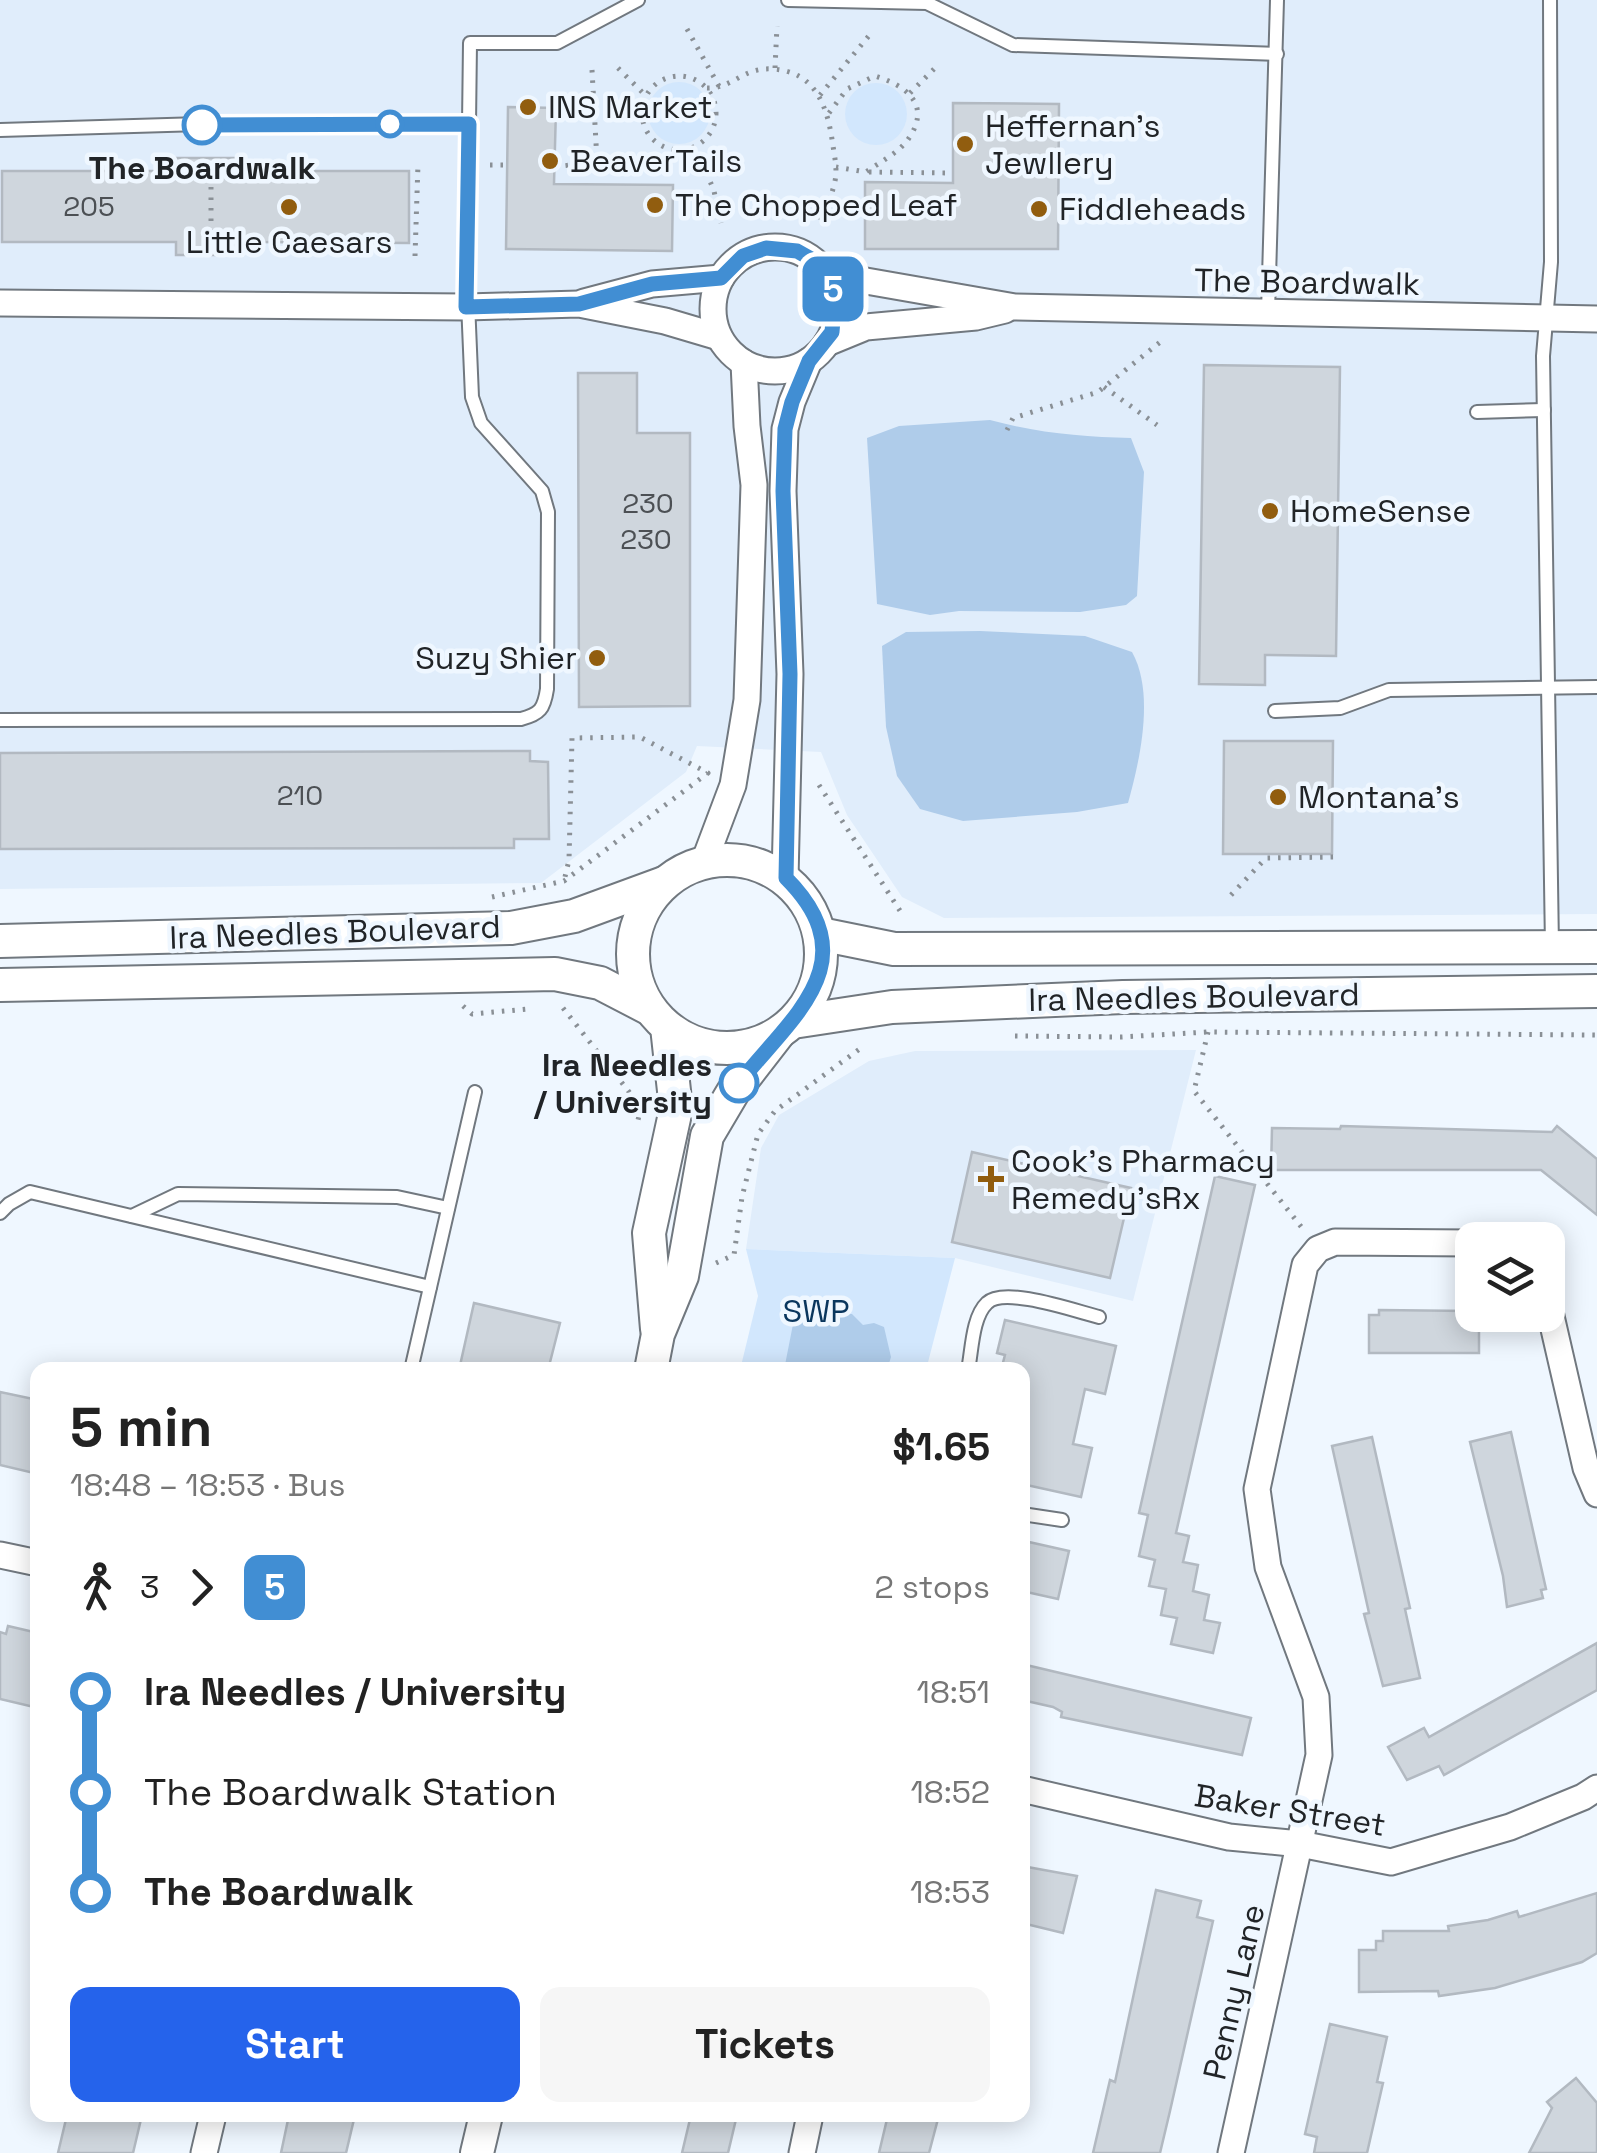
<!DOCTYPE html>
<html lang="en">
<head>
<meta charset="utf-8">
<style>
  body { margin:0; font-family:"Space Grotesk",sans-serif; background:#f6f6f6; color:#222; height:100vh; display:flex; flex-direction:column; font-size:38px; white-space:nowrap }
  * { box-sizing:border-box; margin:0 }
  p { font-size:32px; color:#767676 }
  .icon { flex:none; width:55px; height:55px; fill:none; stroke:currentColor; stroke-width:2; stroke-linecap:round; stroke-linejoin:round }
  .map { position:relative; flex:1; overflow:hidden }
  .details { position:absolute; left:30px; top:1362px; width:1000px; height:760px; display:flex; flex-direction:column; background:#fff; border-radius:20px; box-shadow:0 5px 25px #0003 }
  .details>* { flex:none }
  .badge { padding:0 20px; border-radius:15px; font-size:35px; line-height:65px }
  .fabs { position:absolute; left:1455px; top:1222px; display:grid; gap:20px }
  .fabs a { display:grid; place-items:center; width:110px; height:110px; border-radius:20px; background:#fff; box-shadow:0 5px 25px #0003; font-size:50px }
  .map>.badge { position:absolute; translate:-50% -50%; box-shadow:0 0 0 5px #fff }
  .legs { display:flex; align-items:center; gap:15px; height:110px; padding:0 40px; font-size:32px }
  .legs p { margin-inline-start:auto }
  .head { display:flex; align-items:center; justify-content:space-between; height:170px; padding:0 40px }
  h1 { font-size:55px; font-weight:600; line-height:75px }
  .action { display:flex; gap:20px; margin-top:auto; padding:20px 40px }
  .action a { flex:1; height:115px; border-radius:20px; background:#2563eb; color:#fff; font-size:40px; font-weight:600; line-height:115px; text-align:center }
  .action a+a { background:#f6f6f6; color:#222 }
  ul { padding:0 40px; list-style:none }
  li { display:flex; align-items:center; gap:35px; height:100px; font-size:38px }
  li i { display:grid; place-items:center; width:15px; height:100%; margin:0 12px; background:currentColor }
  li i::after { content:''; width:25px; height:25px; margin:-12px; border:8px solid; border-radius:50%; background:#fff }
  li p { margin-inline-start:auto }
  li:first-child i { background:linear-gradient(#0000 50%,currentColor 0) }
  li:last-child i { background:linear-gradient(currentColor 50%,#0000 0) }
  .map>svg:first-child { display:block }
</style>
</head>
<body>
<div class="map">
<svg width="1597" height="2153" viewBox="0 0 1597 2153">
  <rect width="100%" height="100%" fill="#eff7ff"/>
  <g fill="#e0edfb">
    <path d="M0,0H1597V914L944,918L902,897L847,815L821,752L697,746L686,772L541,883L0,889Z"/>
    <path d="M1196,1050L1133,1301L955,1258L746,1249L761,1148L779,1115L869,1061L915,1051Z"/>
  </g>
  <g fill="#d2e7fd">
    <circle cx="679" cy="113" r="31"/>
    <circle cx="876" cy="114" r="31"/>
    <path d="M746,1249L955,1258L926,1370H740L758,1296Z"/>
  </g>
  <g fill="#afccea">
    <path d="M990,420C1038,433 1083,437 1131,438L1144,472L1137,596L1126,605L1080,612L959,611L930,615L877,604L867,438L899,426Z"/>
    <path d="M980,631L1085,636L1132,652C1155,693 1140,760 1128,803L1077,812L963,821L920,809L897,776L886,727L882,646L906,632Z"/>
    <path d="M796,1309L852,1314L863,1325L874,1323L884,1327L891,1357L887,1370H784Z"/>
  </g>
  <g fill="#cfd6dd" stroke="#b2b9c1" stroke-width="2.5">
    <path d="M953,103L1059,104L1058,249H865V182L953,183Z"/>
    <path d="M508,107L556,108L554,184L673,185L672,251L506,249Z"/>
    <path d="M176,158H244V171H409V243L243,242V255H176V242H2V171H176Z"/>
    <path d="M1204,365L1340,367L1336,656L1265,655V685L1199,684Z"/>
    <path d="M578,373H637V433H690V706L579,707Z"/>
    <path d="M1224,741H1333L1332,854H1223Z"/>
    <path d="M530,751V761L548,762L549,839H514V848L0,849V753Z"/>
    <path d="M1341,1126L1552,1132L1557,1126L1597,1159V1215L1541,1170H1271L1272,1128L1340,1129Z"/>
    <path d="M972,1152L1131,1188L1110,1278L952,1242Z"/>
    <path d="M1215,1176L1255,1185L1176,1533L1189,1536L1183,1562L1198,1565L1193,1591L1209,1595L1204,1620L1220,1623L1213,1653L1171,1644L1177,1618L1161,1615L1166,1589L1149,1586L1155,1560L1139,1556L1148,1515L1139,1513Z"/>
    <path d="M474,1303L560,1323L548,1370H459Z"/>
    <path d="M1379,1310L1469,1311L1468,1316H1479V1353H1369V1315H1379Z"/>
    <path d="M1005,1320L1116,1346L1105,1394L1085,1389L1073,1444L1092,1448L1081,1497L1022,1484V1370H1001L1005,1355L997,1353Z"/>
    <path d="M0,1392L38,1400V1474L0,1465Z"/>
    <path d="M1511,1432L1546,1589L1541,1590L1543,1598L1507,1607L1503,1576L1470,1442Z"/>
    <path d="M1372,1437L1410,1608L1405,1609L1420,1678L1383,1686L1364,1614L1369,1613L1332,1446Z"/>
    <path d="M1029,1542L1069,1551L1058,1599L1022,1591V1554L1026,1555Z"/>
    <path d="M8,1626L38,1633V1692L34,1707L0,1699V1632L6,1634Z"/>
    <path d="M1597,1643V1690L1444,1775L1439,1766L1407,1780L1388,1747L1424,1728L1429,1737Z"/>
    <path d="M1022,1664L1251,1718L1242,1755L1061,1717L1062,1712L1053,1707L1022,1700Z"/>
    <path d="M1022,1866L1077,1876L1063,1933L1022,1923Z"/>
    <path d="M1156,1890L1201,1901L1197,1917L1213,1921L1170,2111L1160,2153H1093L1110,2080L1115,2082Z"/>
    <path d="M1597,1893V1953L1582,1962L1495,1988L1439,1996L1438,1991L1359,1992V1950H1376V1941H1383V1931H1449L1448,1926L1488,1920L1517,1911L1519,1917Z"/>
    <path d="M1330,2024L1387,2037L1377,2082L1383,2083L1367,2153H1314L1317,2137L1305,2134Z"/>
    <path d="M1576,2078L1597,2103V2153H1529L1552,2108L1547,2102Z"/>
    <path d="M67,2115H142L133,2153H58Z"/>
    <path d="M289,2115H355L346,2153H281Z"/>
    <path d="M691,2115H737L728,2153H682Z"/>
    <path d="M888,2115H939L929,2153H879Z"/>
  </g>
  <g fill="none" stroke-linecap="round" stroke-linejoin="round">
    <g stroke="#71787f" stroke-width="16">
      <g id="service">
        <path d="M788,0L927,3L1013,45L1277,54"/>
        <path d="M1550,0L1551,262L1543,356L1552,947"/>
        <path d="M469,124L470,43H557L638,0"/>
        <path d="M0,130L234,123L469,124L466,255L472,397L481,423L542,491L548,512L547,689C544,709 540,714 521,719L0,720"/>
        <path d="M1268,312L1277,0"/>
        <path d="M1477,412L1544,410"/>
        <path d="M1275,711L1340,708L1389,690L1597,687"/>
        <path d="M0,1213L9,1204L30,1192L430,1287"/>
        <path d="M132,1216L178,1194L397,1197L448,1208"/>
        <path d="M411,1370L475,1092"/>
        <path d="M968,1370C972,1351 972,1317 987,1303C1004,1286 1075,1311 1099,1317"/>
        <path d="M1022,1514L1062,1520"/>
      </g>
    </g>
    <g stroke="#71787f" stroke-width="29">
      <g id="minor">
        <circle cx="775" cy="309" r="62"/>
        <path d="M826,274L1015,307L1597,319"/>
        <path d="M584,302L652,284L721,278"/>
        <path d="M0,303L466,307L579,304L665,321L719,337"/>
        <path d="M827,343L866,327L976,317L1005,310"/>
        <path d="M704,862L733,785L747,700L754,485L747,426L744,363"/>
        <path d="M785,878L790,674L783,491L785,429L792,402L809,361"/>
        <path d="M1548,1303L1586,1468L1597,1494"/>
        <path d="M0,1555L38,1563"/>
        <path d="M1022,1789L1229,1837L1300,1844L1391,1862L1510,1827L1583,1797L1597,1788"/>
        <path d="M204,2153L213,2115"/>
        <path d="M802,2153L810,2115"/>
        <path d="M1231,2153L1319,1755L1316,1697L1268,1567L1257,1489L1305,1265L1318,1249L1335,1242L1472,1243"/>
      </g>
    </g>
    <g stroke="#71787f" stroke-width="36">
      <g id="secondary">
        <circle cx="727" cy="954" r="94"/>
        <path d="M820,934L894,949L1597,947"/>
        <path d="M0,941L511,928L574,916L664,883"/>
        <path d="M0,985L555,974L600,983L650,1009"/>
        <path d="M793,1022L892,1007L1123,997L1597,991"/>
        <path d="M657,1329L649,1233L676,1109L667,1027"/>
        <path d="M651,1370L658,1334L682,1276L707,1136L733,1092L778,1034"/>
        <path d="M477,2153L486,2115"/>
      </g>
    </g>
    <g stroke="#8a9096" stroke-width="5" stroke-dasharray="2.5 8" stroke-linecap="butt">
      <path d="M687,29L720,88"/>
      <path d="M618,68L646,96"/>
      <path d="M775,68L777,26"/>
      <path d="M592,70L597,161"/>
      <circle cx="679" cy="113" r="37"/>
      <path d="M707,88C732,89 743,67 772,69C817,71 828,109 833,146C835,159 838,172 834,185C831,198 825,210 820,222"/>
      <path d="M910,93L934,69"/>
      <path d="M820,95L872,32"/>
      <path d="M829,113L847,89L875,76C905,85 932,104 909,138C900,152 880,162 866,172L836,167"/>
      <path d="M490,165H508"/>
      <path d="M211,166V251"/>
      <path d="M555,167C605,160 653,160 703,164L714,191L721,223"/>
      <path d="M869,172L953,173"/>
      <path d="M1058,174L1075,173"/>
      <path d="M415,256L418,164"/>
      <path d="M1104,387L1157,425"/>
      <path d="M1007,430L1013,418L1098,392L1164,339"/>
      <path d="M819,785L904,917"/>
      <path d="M1231,895L1266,858L1336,857"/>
      <path d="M492,897L564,881L708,773L640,737L572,738L569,860L564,881"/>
      <path d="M463,1006L472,1014L528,1009"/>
      <path d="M563,1008L641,1107L638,1120"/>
      <path d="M1208,1032L1194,1091L1303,1229"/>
      <path d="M1015,1036L1121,1037L1208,1032L1597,1035"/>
      <path d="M716,1263L734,1255L742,1197L758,1134L775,1111L865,1045"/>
    </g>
    <use href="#service" stroke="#fff" stroke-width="12"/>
    <use href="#minor" stroke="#fff" stroke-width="25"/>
    <use href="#secondary" stroke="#fff" stroke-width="32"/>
  </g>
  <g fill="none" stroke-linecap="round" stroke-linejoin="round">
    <g stroke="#fff" stroke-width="22">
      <path id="line-1" d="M202,125L469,124L466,307L579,304L652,284L721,278L743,256L766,248L797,251L813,260L826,274L835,296L832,332L809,361L792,402L785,429L783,491L790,674L786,878C870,962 791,1017 739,1083"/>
    </g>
    <use href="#line-1" stroke="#418ed3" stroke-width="15"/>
  </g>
  <g fill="#915d0f" stroke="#eff7ff" stroke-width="4">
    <circle cx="528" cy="107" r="10"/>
    <circle cx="965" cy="144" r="10"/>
    <circle cx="550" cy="161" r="10"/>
    <circle cx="655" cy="205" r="10"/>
    <circle cx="289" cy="207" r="10"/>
    <circle cx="1039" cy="209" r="10"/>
    <circle cx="1270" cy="511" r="10"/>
    <circle cx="597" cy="658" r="10"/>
    <circle cx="1278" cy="797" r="10"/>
    <path d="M986 1164h10v10h10v10h-10v10h-10v-10h-10v-10h10z"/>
  </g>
  <g fill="#fff" stroke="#418ed3" stroke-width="5">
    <circle cx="390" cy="124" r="12"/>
    <circle cx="202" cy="125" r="18"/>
    <circle cx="739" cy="1083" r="18"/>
  </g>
  <g text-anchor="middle" stroke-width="9" stroke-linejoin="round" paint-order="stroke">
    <g font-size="28" fill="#4c5054">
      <text x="89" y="216">205</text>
      <text x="648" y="513">230</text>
      <text x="646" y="549">230</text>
      <text x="300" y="805">210</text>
    </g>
    <g font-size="32" fill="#212427" stroke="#eff7ff" text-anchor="start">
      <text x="548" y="118">INS Market</text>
      <text x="985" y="137">Heffernan's<tspan x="985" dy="37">Jewllery</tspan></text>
      <text x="570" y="172">BeaverTails</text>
      <text x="675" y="216">The Chopped Leaf</text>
      <text x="1059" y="220">Fiddleheads</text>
      <text x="289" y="253" text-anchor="middle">Little Caesars</text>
      <text x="1290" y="522">HomeSense</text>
      <text x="577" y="669" text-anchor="end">Suzy Shier</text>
      <text x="1298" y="808">Montana's</text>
      <text x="1011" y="1172">Cook's Pharmacy<tspan x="1011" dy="37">Remedy'sRx</tspan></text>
    </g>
    <g font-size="32" font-weight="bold" fill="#212427" stroke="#eff7ff">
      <text x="202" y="179">The Boardwalk</text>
      <text x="712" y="1076" text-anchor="end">Ira Needles<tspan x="712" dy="37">/ University</tspan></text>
    </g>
    <g font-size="32" fill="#212427" stroke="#eff7ff">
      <text transform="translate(1307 282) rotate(1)" y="11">The Boardwalk</text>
      <text transform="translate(335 932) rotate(-2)" y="11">Ira Needles Boulevard</text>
      <text transform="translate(1194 997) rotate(-1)" y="11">Ira Needles Boulevard</text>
      <text transform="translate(1290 1810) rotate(9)" y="11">Baker Street</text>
      <text transform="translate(1234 1992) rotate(-77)" y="11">Penny Lane</text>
    </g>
    <g font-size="32" fill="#0a365d" stroke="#eff7ff">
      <text x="816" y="1322">SWP</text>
    </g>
  </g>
</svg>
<div class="fabs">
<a><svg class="icon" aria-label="layers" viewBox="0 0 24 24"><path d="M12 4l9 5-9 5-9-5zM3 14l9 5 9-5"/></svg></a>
</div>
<b class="badge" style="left:833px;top:289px;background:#418ed3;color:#fff">5</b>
<section class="details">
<div class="head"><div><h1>5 min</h1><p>18:48 – 18:53 · Bus</p></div><b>$1.65</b></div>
<div class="legs"><svg class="icon" aria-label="walk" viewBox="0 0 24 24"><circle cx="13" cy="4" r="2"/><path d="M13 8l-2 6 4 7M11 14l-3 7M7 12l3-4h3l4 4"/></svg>3<svg class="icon" aria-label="forward" viewBox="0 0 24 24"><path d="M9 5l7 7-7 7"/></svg><b class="badge" style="background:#418ed3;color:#fff">5</b><p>2 stops</p></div>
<ul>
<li><i style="color:#418ed3"></i><b>Ira Needles / University</b><p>18:51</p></li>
<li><i style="color:#418ed3"></i><span>The Boardwalk Station</span><p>18:52</p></li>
<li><i style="color:#418ed3"></i><b>The Boardwalk</b><p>18:53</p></li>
</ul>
<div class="action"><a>Start</a><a>Tickets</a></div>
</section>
</div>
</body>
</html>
